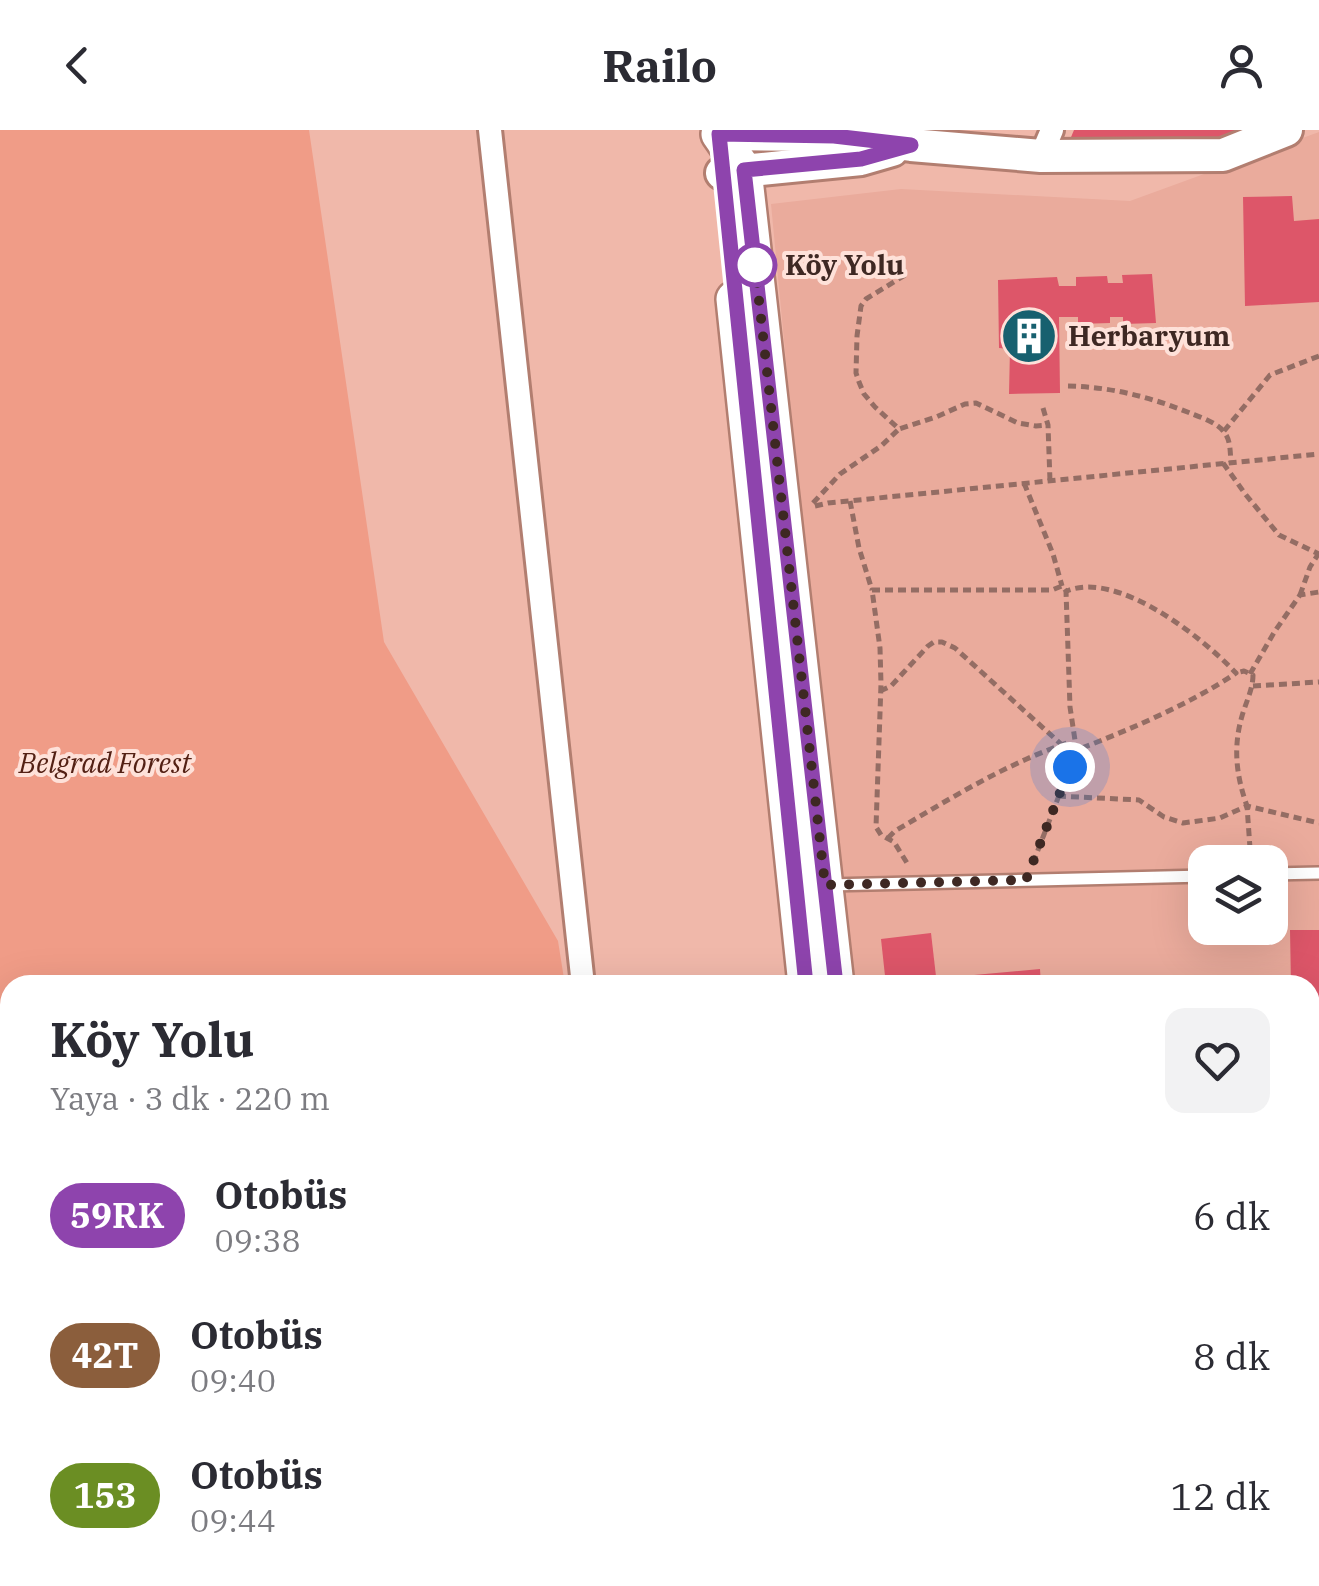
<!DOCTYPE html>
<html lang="tr">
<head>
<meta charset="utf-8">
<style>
  body { margin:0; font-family:"IBM Plex Serif",serif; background:#f2f2f3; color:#2b2b33; height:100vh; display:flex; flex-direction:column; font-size:38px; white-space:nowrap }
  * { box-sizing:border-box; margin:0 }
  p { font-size:32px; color:#7c7c81 }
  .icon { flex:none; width:55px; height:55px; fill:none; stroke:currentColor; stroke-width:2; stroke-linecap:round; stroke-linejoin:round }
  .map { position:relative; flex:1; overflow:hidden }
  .details { position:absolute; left:0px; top:845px; width:1320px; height:612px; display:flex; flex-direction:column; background:#fff; border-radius:30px 30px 0 0; box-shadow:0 10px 40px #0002 }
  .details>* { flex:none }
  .badge { padding:0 20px; border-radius:32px; font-size:35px; line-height:65px }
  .buttons { position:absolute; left:1188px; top:715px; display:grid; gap:20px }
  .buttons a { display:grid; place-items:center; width:100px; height:100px; border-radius:20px; background:#fff; box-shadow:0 10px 40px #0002; font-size:50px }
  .you { position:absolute; width:50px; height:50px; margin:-25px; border:8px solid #fff; border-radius:50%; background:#1a73e8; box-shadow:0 0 0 15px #1a73e833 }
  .map>.badge { position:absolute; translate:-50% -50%; box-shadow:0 0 0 5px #fff }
  .round { display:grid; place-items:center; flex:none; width:105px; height:105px; border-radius:20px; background:#f2f2f3 }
  .head { display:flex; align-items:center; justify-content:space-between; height:170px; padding:0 50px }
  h1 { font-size:48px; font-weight:700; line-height:75px }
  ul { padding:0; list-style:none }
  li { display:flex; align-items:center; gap:30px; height:140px; padding:0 50px }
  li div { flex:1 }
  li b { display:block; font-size:38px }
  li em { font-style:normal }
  li .badge { min-width:110px; font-weight:700; text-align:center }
  header { display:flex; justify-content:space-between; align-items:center; height:130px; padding:0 50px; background:#fff; font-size:45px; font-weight:700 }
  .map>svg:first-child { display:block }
</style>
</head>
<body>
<header><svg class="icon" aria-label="back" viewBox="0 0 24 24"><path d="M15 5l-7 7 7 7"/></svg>Railo<svg class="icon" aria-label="person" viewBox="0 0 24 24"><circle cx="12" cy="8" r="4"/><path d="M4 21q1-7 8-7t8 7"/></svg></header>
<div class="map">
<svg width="1319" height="1456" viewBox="0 0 1319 1456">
  <rect width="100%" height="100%" fill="#f0b8aa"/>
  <path fill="#eaab9c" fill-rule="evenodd" d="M1319,2V1456H917L916,1448H1310V855H848L835,744L771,74L901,59L1130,71ZM1205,732H1270V798H1205Z"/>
  <g fill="#f09c87">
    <path d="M0,0H309L384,512L558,811L565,855H10V1448H179L175,1456H0Z"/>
    <path d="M660,1448H819L820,1456H660Z"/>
  </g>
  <g fill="#dd5669">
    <path d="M1074,0H1255L1235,8L1176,15L1069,12Z"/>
    <path d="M1292,66L1294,91L1319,89V172L1245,176L1243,67Z"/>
    <path d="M1152,144L1156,193L1123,194V187H1110V193L1078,194V187H1059L1060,263L1009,264L1010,219L999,218L998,150L1057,147L1059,156H1076V147L1107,146L1108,153H1123L1122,145Z"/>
    <path d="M1290,800H1319V912H1310V855H1291Z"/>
    <path d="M931,803L937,855H886L881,809Z"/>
    <path d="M1040,839L1041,855H941V848Z"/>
    <path d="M235,1448H262L260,1456Z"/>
    <path d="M370,1448H439L437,1456H368Z"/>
    <path d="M544,1448H605L606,1454L545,1456Z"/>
    <rect x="1035" y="1448" width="188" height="8"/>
  </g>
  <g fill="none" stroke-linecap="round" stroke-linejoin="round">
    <g stroke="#b27e70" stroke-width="16">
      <g id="service">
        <path d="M1270,744L1319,743"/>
        <path d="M829,755L1205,746"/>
        <path d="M967,1448L968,1456"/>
        <path d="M1237,1448L1239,1456"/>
      </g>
    </g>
    <g stroke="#b27e70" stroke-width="28">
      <g id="minor">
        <path d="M490,0L583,855"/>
        <path d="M1041,26L1052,0"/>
        <path d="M639,1448L640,1456"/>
        <path d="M1299,1448L1300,1456"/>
      </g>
    </g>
    <g stroke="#b27e70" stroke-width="32">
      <g id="tertiary">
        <path d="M0,1432L10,1436"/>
        <path d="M41,1448L64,1456"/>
      </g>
    </g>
    <g stroke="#b27e70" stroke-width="38">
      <g id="secondary">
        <path d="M719,4L833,5L911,15L1041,26L1223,25L1286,0"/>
        <path d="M722,43L861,29L892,20"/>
      </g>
    </g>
    <g stroke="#b27e70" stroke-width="40">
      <g id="primary">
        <path d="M719,4L744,40L836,855"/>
        <path d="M734,169L806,855"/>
        <path d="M863,1448L864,1456"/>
        <path d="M897,1448L898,1456"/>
      </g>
    </g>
    <g stroke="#946d64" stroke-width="5" stroke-dasharray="8 5" stroke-linecap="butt">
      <path d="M905,145L866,169L861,176L857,206L856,243L859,252L864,264L875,277L899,299L936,287L965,274L976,273L1018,293L1036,296L1048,295"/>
      <path d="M1068,256C1112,257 1150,267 1190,283C1200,287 1218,293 1224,302C1231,310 1230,323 1231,332"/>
      <path d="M1043,278L1048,295L1050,351"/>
      <path d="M1224,301L1270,245L1319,226"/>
      <path d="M1223,333L1246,365L1279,405L1319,424"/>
      <path d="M1024,353L1053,424L1062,456"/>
      <path d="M850,371L859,418L872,460"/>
      <path d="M813,373L840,344L881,316L899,299"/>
      <path d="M815,376L828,373L1319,324"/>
      <path d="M1300,465L1310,437L1319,423"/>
      <path d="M1250,544L1275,501L1300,465L1319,462"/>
      <path d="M1253,556L1319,552"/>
      <path d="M880,561L891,556L928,516L934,512H942L955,518L1062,615"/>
      <path d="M1058,666L1139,670L1164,687L1183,693L1220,688L1247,676C1236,645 1233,617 1242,586C1246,572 1253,559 1253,545L1244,541L1236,543"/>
      <path d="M888,708L895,701C951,668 1006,634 1067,613L1076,617L1070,577L1066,461L1062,456L1052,460H872L880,518L881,554L876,697L881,705L894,712L907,733"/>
      <path d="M1251,732L1247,676L1319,693"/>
      <path d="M1033,733L1070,637L1076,617L1082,618C1131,599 1192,573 1236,543C1203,508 1118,440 1067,461"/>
    </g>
    <use href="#service" stroke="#fff" stroke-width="11"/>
    <use href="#minor" stroke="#fff" stroke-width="22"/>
    <use href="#tertiary" stroke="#fff" stroke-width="28"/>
    <use href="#secondary" stroke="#fff" stroke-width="32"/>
    <use href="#primary" stroke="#fff" stroke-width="35"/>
  </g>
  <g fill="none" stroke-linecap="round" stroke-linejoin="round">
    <g stroke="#fff" stroke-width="22">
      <path id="line" d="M806,855L719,4L834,6L911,15L861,29L744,40L836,855"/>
    </g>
    <use href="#line" stroke="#8e44ad" stroke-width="15"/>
    <path stroke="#3e2823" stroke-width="10" stroke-dasharray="0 18" d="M755,135L825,755L1026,750L1070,637"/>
  </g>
  <defs>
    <g id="building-disc" transform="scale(2.875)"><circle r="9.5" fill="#17606f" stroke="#fee1d9"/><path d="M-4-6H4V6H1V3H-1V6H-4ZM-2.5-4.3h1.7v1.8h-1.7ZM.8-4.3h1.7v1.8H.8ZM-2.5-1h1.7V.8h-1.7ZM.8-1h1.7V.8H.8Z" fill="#fff"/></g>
  </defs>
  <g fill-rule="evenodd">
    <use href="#building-disc" x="1029" y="206"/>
  </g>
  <circle fill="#fff" stroke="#8e44ad" stroke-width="5" cx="755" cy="135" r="20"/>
  <g text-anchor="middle" stroke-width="8" stroke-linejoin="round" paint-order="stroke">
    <g font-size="28" font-weight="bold" fill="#3e2823" stroke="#fee1d9" text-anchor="start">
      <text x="785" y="145">Köy Yolu</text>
    </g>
    <g font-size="28" font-weight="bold" fill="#3e2823" stroke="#fee1d9" text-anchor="start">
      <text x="1068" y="216">Herbaryum</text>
    </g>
    <g font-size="28" font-style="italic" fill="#532014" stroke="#fee1d9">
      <text x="105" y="643">Belgrad Forest</text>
    </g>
  </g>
</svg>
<div class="buttons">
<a><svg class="icon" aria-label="layers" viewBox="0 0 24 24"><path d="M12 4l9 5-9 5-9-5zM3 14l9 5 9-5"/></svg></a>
</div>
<div class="you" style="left:1070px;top:637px"></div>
<section class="details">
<div class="head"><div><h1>Köy Yolu</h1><p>Yaya · 3 dk · 220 m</p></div><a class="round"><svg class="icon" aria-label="heart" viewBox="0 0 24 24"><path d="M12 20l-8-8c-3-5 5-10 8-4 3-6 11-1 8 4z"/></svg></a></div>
<ul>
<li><span class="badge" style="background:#8e44ad;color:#fff">59RK</span><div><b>Otobüs</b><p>09:38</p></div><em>6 dk</em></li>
<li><span class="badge" style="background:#8b5e3c;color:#fff">42T</span><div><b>Otobüs</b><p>09:40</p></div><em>8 dk</em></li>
<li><span class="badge" style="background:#6b8e23;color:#fff">153</span><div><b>Otobüs</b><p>09:44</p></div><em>12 dk</em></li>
</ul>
</section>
</div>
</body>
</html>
